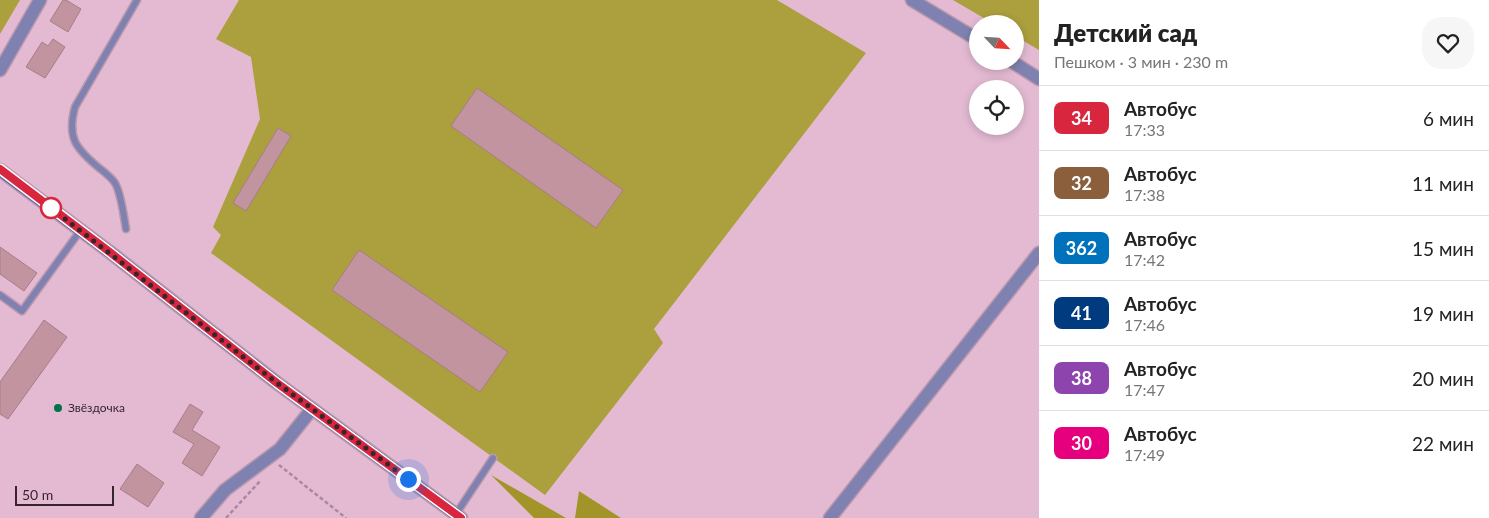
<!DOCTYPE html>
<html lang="ru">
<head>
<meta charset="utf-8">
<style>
  body { margin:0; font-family:Lato,sans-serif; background:#f6f6f6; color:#222; height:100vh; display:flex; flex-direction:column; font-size:19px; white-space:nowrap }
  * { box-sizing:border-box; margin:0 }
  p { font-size:16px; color:#767676 }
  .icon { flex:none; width:28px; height:28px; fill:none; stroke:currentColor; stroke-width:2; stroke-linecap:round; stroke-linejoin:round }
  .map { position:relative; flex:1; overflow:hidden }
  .side { display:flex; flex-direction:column; background:#fff; width:450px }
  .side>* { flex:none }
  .badge { padding:0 10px; border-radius:8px; font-size:18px; line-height:32px }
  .needle { width:32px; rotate:115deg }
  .tools { position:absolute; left:969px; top:15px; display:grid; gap:10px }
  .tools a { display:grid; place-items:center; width:55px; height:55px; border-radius:50%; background:#fff; box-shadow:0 2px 8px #0003; font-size:25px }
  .scale { position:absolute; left:15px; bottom:12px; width:99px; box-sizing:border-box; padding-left:5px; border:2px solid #34252e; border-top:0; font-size:14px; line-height:18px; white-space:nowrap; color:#34252e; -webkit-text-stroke:4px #e3bad2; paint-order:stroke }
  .you { position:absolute; width:25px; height:25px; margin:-12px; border:4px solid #fff; border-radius:50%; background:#1a73e8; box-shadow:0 0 0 8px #1a73e833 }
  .map>.badge { position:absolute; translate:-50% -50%; box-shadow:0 0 0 2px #fff }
  .round { display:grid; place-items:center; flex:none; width:52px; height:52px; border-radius:20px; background:#f6f6f6 }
  .head { display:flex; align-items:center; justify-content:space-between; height:85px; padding:0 15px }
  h1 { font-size:24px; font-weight:800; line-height:38px }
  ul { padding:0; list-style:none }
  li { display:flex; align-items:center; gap:15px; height:65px; padding:0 15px; border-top:1px solid #e0e0e0 }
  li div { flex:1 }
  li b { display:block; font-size:19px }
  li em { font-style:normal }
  li .badge { min-width:55px; font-weight:700; text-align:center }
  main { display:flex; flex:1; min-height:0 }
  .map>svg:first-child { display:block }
</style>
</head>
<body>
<main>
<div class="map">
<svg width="1039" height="518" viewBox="0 0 1039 518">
  <rect width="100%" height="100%" fill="#e3bad2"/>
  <g fill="#ac9f3d">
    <path d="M0,0H20L0,34Z"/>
    <path d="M239,0H777L866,53L654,329L663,343L545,495L211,253L221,235L213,227L260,119L251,57L216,39Z"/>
    <path d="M953,0H1039V50L1015,36V24H994Z"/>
  </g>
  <g fill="#a39429">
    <path d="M491,475L566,518H534Z"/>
    <path d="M579,491L621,518H575Z"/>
  </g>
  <g fill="#c194a0" stroke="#a87c88">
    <path d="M63,0H66L81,9L68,32L50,21Z"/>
    <path d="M53,39L65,47L45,78L26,67L42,42L48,46Z"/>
    <path d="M477,88L623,190L596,228L451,126Z"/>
    <path d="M278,128L291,136L246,211L233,203Z"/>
    <path d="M0,247L37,273L24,291L0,274Z"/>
    <path d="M359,250L508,352L480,392L332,290Z"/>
    <path d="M44,320L67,337L8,419L0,414V382Z"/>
    <path d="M190,404L203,412L192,430L220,447L202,476L182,463L194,444L173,432Z"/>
    <path d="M137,464L164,483L148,507L120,489Z"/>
  </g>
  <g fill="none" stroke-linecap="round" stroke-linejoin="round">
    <g stroke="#bc99ae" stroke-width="9">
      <g id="service">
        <path d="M126,229C124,217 121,193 115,183C111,177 104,172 98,167C75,148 67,137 75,107L137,0"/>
        <path d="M0,295L22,311L80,231"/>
        <path d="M456,514L493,458"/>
      </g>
    </g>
    <g stroke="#bc99ae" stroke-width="15">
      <g id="minor">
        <path d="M912,0L978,40"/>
        <path d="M1011,61L1039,79"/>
        <path d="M0,70L40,0"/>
        <path d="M201,518L225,490L280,449L312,409"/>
        <path d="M830,518L1039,253"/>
      </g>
    </g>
    <g stroke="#bc99ae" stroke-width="15">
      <path id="secondary" d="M0,170L111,253L277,383L461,518"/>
    </g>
    <g stroke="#aa899c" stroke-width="2.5" stroke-dasharray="4 2.5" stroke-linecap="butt">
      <path d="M279,465L346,518"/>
      <path d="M226,518L261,480"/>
    </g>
    <use href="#service" stroke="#7f82b0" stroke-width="6"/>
    <use href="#minor" stroke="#7f82b0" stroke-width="12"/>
    <use href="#secondary" stroke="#5e5fa2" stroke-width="12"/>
  </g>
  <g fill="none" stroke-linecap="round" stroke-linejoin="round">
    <g stroke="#fff" stroke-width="11">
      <path id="line" d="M0,169L111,253L277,383L461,518"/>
    </g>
    <use href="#line" stroke="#d7263d" stroke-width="8"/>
    <path stroke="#34252e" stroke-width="5" stroke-dasharray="0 9" d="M51,208L277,383L408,479"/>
  </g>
  <circle fill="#fff" stroke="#d7263d" stroke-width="2.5" cx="51" cy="208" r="10"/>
  <circle fill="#00724b" stroke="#e3bad2" stroke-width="2" cx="58" cy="408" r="5"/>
  <g text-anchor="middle" stroke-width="4.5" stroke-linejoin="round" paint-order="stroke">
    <g font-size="12" fill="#34252e" stroke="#e3bad2" text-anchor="start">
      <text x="68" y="412">Звёздочка</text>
    </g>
  </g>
</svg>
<div class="tools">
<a><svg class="needle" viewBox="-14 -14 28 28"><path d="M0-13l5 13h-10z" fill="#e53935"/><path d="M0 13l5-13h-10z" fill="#767676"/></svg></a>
<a><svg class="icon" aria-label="locate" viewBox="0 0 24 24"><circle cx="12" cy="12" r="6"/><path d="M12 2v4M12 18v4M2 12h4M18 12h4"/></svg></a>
</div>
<div class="scale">50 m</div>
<div class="you" style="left:408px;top:479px"></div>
</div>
<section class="side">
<div class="head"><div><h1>Детский сад</h1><p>Пешком · 3 мин · 230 m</p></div><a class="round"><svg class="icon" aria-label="heart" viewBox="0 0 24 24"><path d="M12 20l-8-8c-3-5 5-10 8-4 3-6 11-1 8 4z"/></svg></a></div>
<ul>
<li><span class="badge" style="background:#d7263d;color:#fff">34</span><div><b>Автобус</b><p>17:33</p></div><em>6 мин</em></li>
<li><span class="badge" style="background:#8b5e3c;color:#fff">32</span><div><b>Автобус</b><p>17:38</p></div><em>11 мин</em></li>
<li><span class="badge" style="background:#0072bc;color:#fff">362</span><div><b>Автобус</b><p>17:42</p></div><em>15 мин</em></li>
<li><span class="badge" style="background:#003b80;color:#fff">41</span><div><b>Автобус</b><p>17:46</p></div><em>19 мин</em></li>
<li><span class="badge" style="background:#8e44ad;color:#fff">38</span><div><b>Автобус</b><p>17:47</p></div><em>20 мин</em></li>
<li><span class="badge" style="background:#e6007e;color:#fff">30</span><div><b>Автобус</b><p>17:49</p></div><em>22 мин</em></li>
</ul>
</section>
</main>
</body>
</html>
